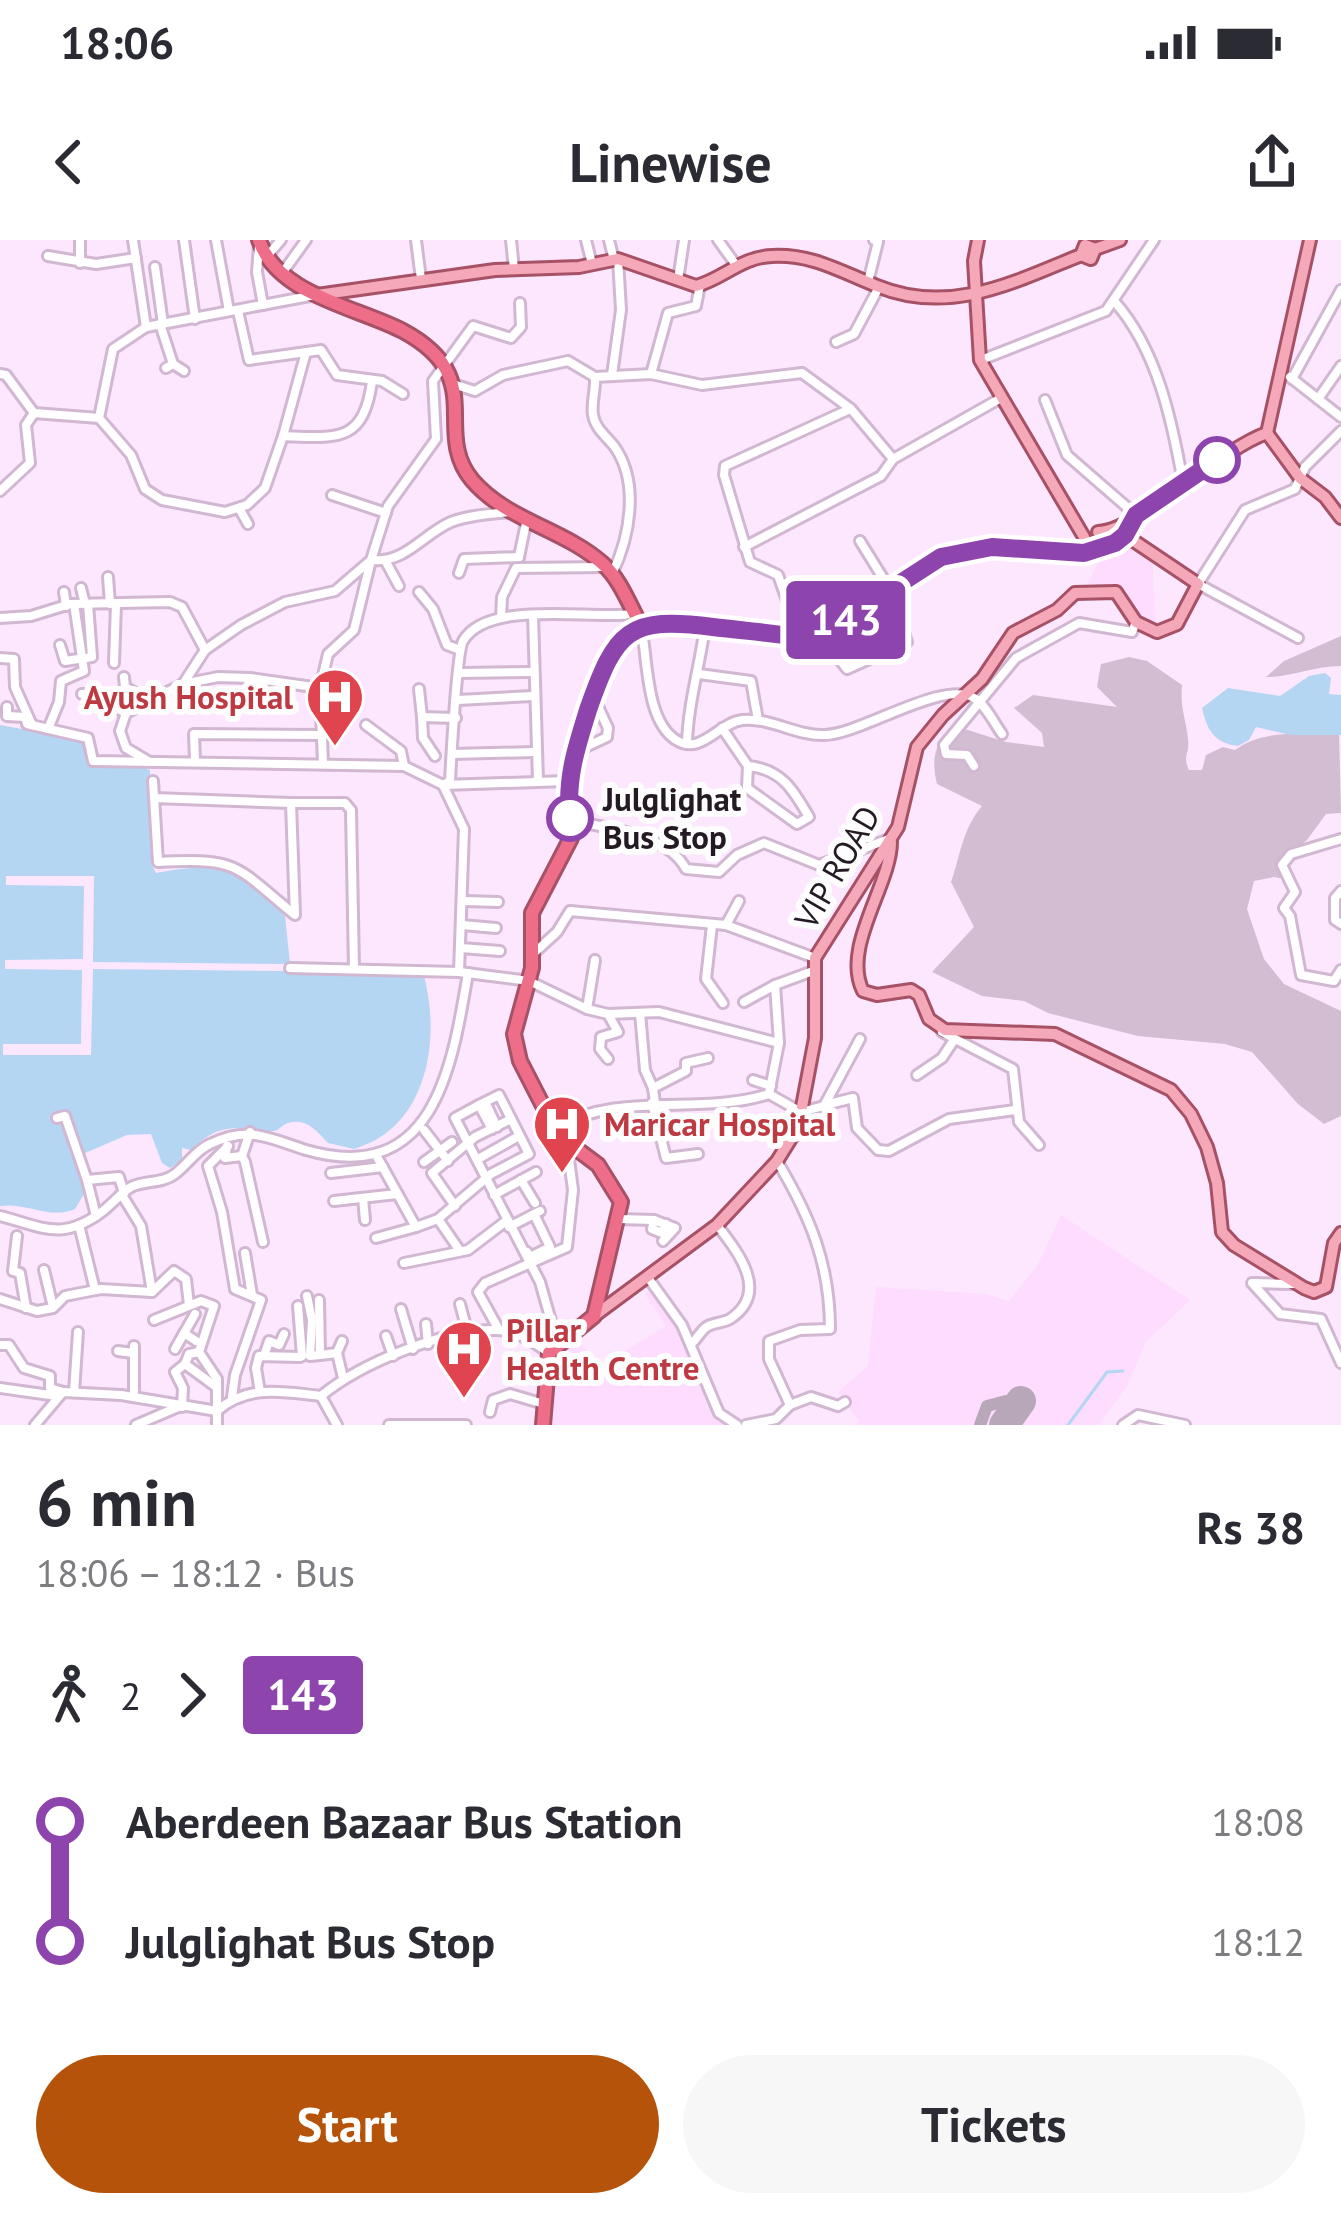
<!DOCTYPE html>
<html lang="en">
<head>
<meta charset="utf-8">
<style>
  body { margin:0; font-family:"PT Sans",sans-serif; background:#f7f7f7; color:#2b2b33; height:100vh; display:flex; flex-direction:column; font-size:45px; white-space:nowrap }
  * { box-sizing:border-box; margin:0 }
  p { font-size:39px; color:#7c7c81 }
  .icon { flex:none; width:66px; height:66px; fill:none; stroke:currentColor; stroke-width:2; stroke-linecap:round; stroke-linejoin:round }
  .map { position:relative; height:1185px; overflow:hidden }
  .drawer { display:flex; flex-direction:column; background:#fff; flex:1 }
  .drawer>* { flex:none }
  .badge { padding:0 24px; border-radius:9px; font-size:42px; line-height:78px }
  .map>.badge { position:absolute; translate:-50% -50%; box-shadow:0 0 0 6px #fff }
  .legs { display:flex; align-items:center; gap:18px; height:132px; padding:0 36px; font-size:39px }
  .legs p { margin-inline-start:auto }
  .headline { display:flex; align-items:center; justify-content:space-between; height:204px; padding:0 36px }
  h1 { font-size:66px; font-weight:700; line-height:90px }
  .primary-button { display:flex; gap:24px; margin-top:auto; padding:24px 36px }
  .primary-button a { flex:1; height:138px; border-radius:72px; background:#b45309; color:#fff; font-size:48px; font-weight:700; line-height:138px; text-align:center }
  .primary-button a+a { background:#f7f7f7; color:#2b2b33 }
  ul { padding:0 36px; list-style:none }
  li { display:flex; align-items:center; gap:42px; height:120px; font-size:45px }
  li i { display:grid; place-items:center; width:18px; height:100%; margin:0 15px; background:currentColor }
  li i::after { content:''; width:30px; height:30px; margin:-15px; border:9px solid; border-radius:50%; background:#fff }
  li p { margin-inline-start:auto }
  li:first-child i { background:linear-gradient(#0000 50%,currentColor 0) }
  li:last-child i { background:linear-gradient(currentColor 50%,#0000 0) }
  .status { display:flex; justify-content:space-between; align-items:center; height:84px; padding:0 60px; background:#fff; direction:ltr }
  .status svg { height:33px; fill:currentColor }
  header { display:flex; justify-content:space-between; align-items:center; height:156px; padding:0 36px; background:#fff; font-size:54px; font-weight:700 }
  .map>svg:first-child { display:block }
</style>
</head>
<body>
<div class="status"><b>18:06</b><svg viewBox="0 0 49 12"><path d="M0 12V9h3v3zM5 12V6h3v6zM10 12V3h3v9zM15 12V0h3v12zM26 1h20v11H26zM47 4h2v5h-2z"/></svg></div>
<header><svg class="icon" aria-label="back" viewBox="0 0 24 24"><path d="M15 5l-7 7 7 7"/></svg>Linewise<svg class="icon" aria-label="share" viewBox="0 0 24 24"><path d="M12 15V3M7 8l5-5 5 5M5 13v7h14v-7"/></svg></header>
<div class="map">
<svg width="1341" height="1185" viewBox="0 0 1341 1185">
  <rect width="100%" height="100%" fill="#fde7fe"/>
  <g fill="#fddcff">
    <path d="M1125,305L1152,316L1156,387L1141,380L1122,348L1088,344L1103,312Z"/>
    <path d="M1061,975L1190,1060L1146,1102L1127,1146L1099,1185H856L859,1181L838,1152L868,1126L876,1047L986,1054L1009,1061L1037,1026Z"/>
    <path d="M653,1048L680,1087L715,1177L727,1185H552L548,1179L555,1120L576,1099L600,1126L666,1086L645,1054Z"/>
  </g>
  <g fill="#d2bdd3">
    <path d="M1341,396V426C1314,426 1292,437 1266,437L1284,421Z"/>
    <path d="M1129,417L1147,421L1182,445C1180,470 1186,478 1188,499C1190,514 1182,516 1189,530H1202L1206,515L1223,507L1235,510C1264,488 1304,495 1339,493L1341,573L1326,574L1307,600L1281,623L1289,640L1274,637L1254,641L1247,669L1264,719L1284,744L1341,771V876L1324,884L1298,864L1252,812L1225,804L1138,796L1048,773L1024,761L982,756L932,732L974,687L951,642C961,614 962,590 982,566L937,544C931,519 934,502 955,486L1006,502L1044,507L1042,493L1014,468L1033,455L1117,467L1097,447L1101,424Z"/>
  </g>
  <g fill="#b4d6f2">
    <path d="M1325,433L1331,438L1329,454L1341,455V495H1291L1256,487L1249,500L1238,506C1214,503 1207,490 1202,468L1228,448L1280,456L1309,436Z"/>
    <path d="M0,485L77,499L85,504L91,522H124L150,530L151,623L156,633C224,621 234,628 285,676L291,733L424,736C441,799 428,888 354,909L328,903C318,892 306,877 288,883C279,886 280,892 270,891C236,888 219,882 191,910L182,908V920L170,928L162,923L151,894L127,895L76,917L84,954L75,969C50,980 26,962 0,966Z"/>
  </g>
  <path fill="#fde7fe" d="M6,636H94L93,722L290,724V731L93,729L91,815H3V804H81L82,730L5,729V720L83,719L84,646L6,645Z"/>
  <g fill="none" stroke-linecap="round" stroke-linejoin="round">
    <path stroke="#b4d6f2" stroke-width="3" d="M1068,1185L1107,1132L1123,1131"/>
    <path stroke="#b8a6b9" stroke-width="12" d="M980,1185L987,1166L1006,1161L1021,1169L1008,1185"/>
    <path stroke="#b8a6b9" stroke-width="30" d="M1004,1185L1021,1161"/>
    <g stroke="#d1b7d2" stroke-width="14">
      <g id="minor">
        <path d="M133,0L146,87"/>
        <path d="M184,0L195,79"/>
        <path d="M216,0L229,71"/>
        <path d="M416,0L421,39"/>
        <path d="M511,0L514,29"/>
        <path d="M586,0L592,24"/>
        <path d="M609,0L614,20"/>
        <path d="M718,0L736,25"/>
        <path d="M259,6L257,32L263,65"/>
        <path d="M268,15L281,0"/>
        <path d="M48,16L96,24L136,18"/>
        <path d="M80,23V0"/>
        <path d="M155,27L163,84"/>
        <path d="M283,32L306,0"/>
        <path d="M678,40L684,0"/>
        <path d="M868,42L878,2L874,0"/>
        <path d="M315,55L146,87L113,109L99,178L131,215L145,249L162,260L225,272L247,265L265,248L283,196C338,198 363,203 372,142"/>
        <path d="M1114,61C1157,109 1172,180 1183,243"/>
        <path d="M238,71L249,120L321,110L337,135L382,141L403,154"/>
        <path d="M160,84L173,124"/>
        <path d="M836,102L854,94L879,47"/>
        <path d="M981,120L1106,71L1154,0"/>
        <path d="M166,128L173,124L184,131"/>
        <path d="M0,134L6,135L34,173"/>
        <path d="M651,134L668,73L696,66L700,45"/>
        <path d="M612,135L621,70L618,19"/>
        <path d="M1290,137L1341,177"/>
        <path d="M1292,139L1341,50"/>
        <path d="M456,145L475,151L503,135L568,121L595,137"/>
        <path d="M1318,159L1341,126"/>
        <path d="M1045,160L1067,215L1136,275"/>
        <path d="M283,196L306,112"/>
        <path d="M0,251L30,223L26,185L34,173L99,178"/>
        <path d="M332,255L386,273"/>
        <path d="M239,268L248,284"/>
        <path d="M744,307L881,236L893,219L1001,158"/>
        <path d="M519,317L526,283"/>
        <path d="M386,322L399,346"/>
        <path d="M459,333L464,319L519,317"/>
        <path d="M612,334C630,297 640,242 614,206C606,196 595,188 593,175C591,163 596,149 595,137L651,134L702,145L802,133L851,169L893,219"/>
        <path d="M108,337L110,364"/>
        <path d="M81,348L85,364"/>
        <path d="M64,352L66,366"/>
        <path d="M419,352L433,369L447,405L460,410"/>
        <path d="M533,375L538,541"/>
        <path d="M0,378L31,376L70,364L170,362L182,367L205,410"/>
        <path d="M501,378L502,357L516,328L605,327"/>
        <path d="M641,386C648,418 645,480 676,500C701,516 718,483 742,480C770,477 796,496 824,495C860,495 943,439 974,458C986,465 994,483 1002,494"/>
        <path d="M837,387L823,369L791,372L778,335L750,322L724,235L725,226L850,169"/>
        <path d="M822,397L847,429L907,402L891,351L860,301"/>
        <path d="M1298,398L1198,344L1245,270L1295,249L1305,227L1341,191"/>
        <path d="M60,405L65,421L92,417L88,364"/>
        <path d="M0,418L14,419L15,447L32,485"/>
        <path d="M114,423L116,364"/>
        <path d="M460,433L531,432"/>
        <path d="M699,434L751,441L758,480"/>
        <path d="M124,437L125,447L141,456H156"/>
        <path d="M183,444L218,437L250,438L320,448"/>
        <path d="M419,449L422,477L456,478"/>
        <path d="M82,454L97,456L126,473"/>
        <path d="M458,460L532,456"/>
        <path d="M7,467V476L25,477L27,484L88,498L93,521L404,526L443,545L566,541"/>
        <path d="M422,477L423,498L435,516"/>
        <path d="M366,485L401,511L404,526"/>
        <path d="M722,488L748,526L747,548L797,584L809,577C793,549 781,529 748,526"/>
        <path d="M48,489L59,462L61,441L84,431L74,364"/>
        <path d="M687,504C688,463 700,426 705,386"/>
        <path d="M575,512L607,497L608,488L594,458"/>
        <path d="M452,514L535,512"/>
        <path d="M148,521L126,508L120,491L126,473L183,444L205,410L241,385L285,362L335,351L371,320L388,266L436,199L433,141L473,86L511,98L521,87L520,63"/>
        <path d="M195,521L194,494L321,495"/>
        <path d="M323,523L320,448L328,414L354,390L371,320C405,324 423,294 451,282C470,275 491,274 511,272"/>
        <path d="M974,526L967,515L946,514L944,505L1016,418L1079,383L1132,392L1136,382"/>
        <path d="M153,541L158,622C240,618 234,625 295,675L291,563L154,558"/>
        <path d="M291,563H345L351,570L354,729"/>
        <path d="M571,580C608,589 667,593 686,629L719,632L737,615L764,603L819,625L889,599"/>
        <path d="M1341,599L1291,614L1282,625L1295,652L1284,668L1290,676L1301,735L1334,741L1341,730"/>
        <path d="M1341,651L1335,658V680L1341,684"/>
        <path d="M464,661L498,662"/>
        <path d="M462,685L496,688"/>
        <path d="M712,685L706,739L723,763"/>
        <path d="M726,685L739,661"/>
        <path d="M461,708L500,711"/>
        <path d="M534,713L557,692L570,671L726,685L815,718"/>
        <path d="M290,728L459,732L529,741L587,769L608,774L659,772L779,803"/>
        <path d="M813,731L775,745L779,803L769,854L801,872L824,866L860,799"/>
        <path d="M459,732L464,589L443,545L450,541C451,521 457,411 463,401C487,359 590,380 633,374"/>
        <path d="M744,762L775,745"/>
        <path d="M587,769L595,720"/>
        <path d="M640,773L645,830L653,848"/>
        <path d="M942,792L1013,829L1019,882L1039,905"/>
        <path d="M608,819L600,809L601,797L618,792L608,774"/>
        <path d="M917,835L942,818L954,800"/>
        <path d="M753,840L771,846"/>
        <path d="M652,863L666,918L698,914"/>
        <path d="M655,863L653,848L686,831V823L708,818"/>
        <path d="M479,865L455,878L540,1042L557,1102"/>
        <path d="M825,865L853,858L857,888L878,910L889,911L949,879L1015,870"/>
        <path d="M57,878L65,876L87,940"/>
        <path d="M555,888C621,850 699,876 769,854"/>
        <path d="M492,889L479,865L485,862L497,887"/>
        <path d="M424,890L448,921"/>
        <path d="M227,906L225,918L242,916L245,922L263,1002"/>
        <path d="M228,906L208,926L222,972L235,1049L261,1060L235,1135L232,1157"/>
        <path d="M376,915L416,987L438,979L491,934L529,914L499,855L485,862"/>
        <path d="M242,916L250,892"/>
        <path d="M478,919L519,896"/>
        <path d="M424,922L452,902"/>
        <path d="M331,933L383,927"/>
        <path d="M521,940L535,963"/>
        <path d="M122,955L141,986L152,1052"/>
        <path d="M494,955L536,932"/>
        <path d="M363,958L365,980"/>
        <path d="M334,961L397,954"/>
        <path d="M455,966L432,933L475,897L511,879"/>
        <path d="M0,976C43,987 62,1002 103,971C112,964 121,953 131,947C145,940 162,944 175,934C187,925 196,910 210,904C249,885 268,898 306,910C434,947 452,828 468,733"/>
        <path d="M96,976L87,940L119,937L124,953"/>
        <path d="M438,979L460,1011"/>
        <path d="M618,979L654,980L675,988L663,1001"/>
        <path d="M654,980L652,989L662,993L666,984"/>
        <path d="M79,985L95,1050"/>
        <path d="M509,987L540,971"/>
        <path d="M17,996L13,1031L20,1033L26,1068"/>
        <path d="M376,998L416,987"/>
        <path d="M527,1012L530,1017L550,1007L534,974"/>
        <path d="M245,1013L252,1055"/>
        <path d="M404,1023L468,1010L506,981"/>
        <path d="M44,1030L53,1067"/>
        <path d="M649,1039L682,1085L719,1173L737,1185"/>
        <path d="M1293,1044L1252,1043L1280,1074L1321,1079L1341,1123"/>
        <path d="M307,1056L312,1080L310,1116L320,1115"/>
        <path d="M0,1059L37,1071L53,1068L65,1056L101,1049L152,1052L174,1031L186,1039L189,1065"/>
        <path d="M319,1060L320,1115L337,1113"/>
        <path d="M460,1064L468,1094"/>
        <path d="M298,1066L302,1116"/>
        <path d="M401,1069L413,1109"/>
        <path d="M154,1080L201,1061L214,1066L199,1112L217,1139V1185"/>
        <path d="M426,1084L428,1104"/>
        <path d="M499,1090L478,1052L485,1043L567,1007L573,950L567,904"/>
        <path d="M184,1093L196,1101"/>
        <path d="M386,1096L393,1116"/>
        <path d="M342,1101L337,1113L343,1138"/>
        <path d="M691,1104C696,1100 699,1094 704,1089C710,1082 721,1084 730,1079C771,1052 737,1011 717,985"/>
        <path d="M0,1105H9L24,1128L50,1136V1148L63,1152"/>
        <path d="M175,1109L195,1074"/>
        <path d="M118,1111L133,1113"/>
        <path d="M199,1112L189,1114L185,1124L215,1146"/>
        <path d="M264,1116L269,1101L279,1105L284,1094"/>
        <path d="M0,1148L57,1156"/>
        <path d="M74,1152L78,1092"/>
        <path d="M260,1152L256,1128L259,1116L300,1117"/>
        <path d="M321,1156L337,1185"/>
        <path d="M134,1157V1106"/>
        <path d="M790,1165L811,1157L838,1166L845,1162"/>
        <path d="M182,1167L183,1148L175,1132L185,1124"/>
        <path d="M490,1172L493,1160L510,1154L544,1164"/>
        <path d="M35,1185L63,1152L121,1155L217,1171C247,1144 283,1152 321,1156C361,1123 444,1089 497,1090C516,1090 533,1102 548,1112"/>
        <path d="M136,1185L178,1167"/>
        <path d="M389,1185H466"/>
        <path d="M746,1185L776,1179L790,1165L769,1119V1101L800,1090L830,1089C830,1024 810,976 777,921"/>
        <path d="M1123,1185L1138,1175L1185,1185"/>
      </g>
    </g>
    <g stroke="#a75166" stroke-width="16">
      <g id="major">
        <path d="M978,0L974,21L980,120L1084,297"/>
        <path d="M1095,9L1120,0"/>
        <path d="M317,55L495,30L579,27L618,19L696,46C723,39 741,17 772,16C813,14 841,32 877,46C950,76 1014,42 1081,15L1091,19L1095,9L1085,5L1081,15"/>
        <path d="M1267,193L1300,238L1325,257L1341,278"/>
        <path d="M1098,292C1138,291 1218,210 1267,193L1310,0"/>
        <path d="M641,386C692,369 766,406 815,399C846,394 906,333 940,318C989,296 1057,327 1095,308"/>
        <path d="M891,602C891,645 841,707 863,751L877,755L911,750L919,755L929,779L945,790L1055,794L1171,850L1191,874L1207,907L1217,943L1222,992L1234,1005L1304,1048L1314,1052L1326,1047L1334,1003L1341,993"/>
        <path d="M594,1076L717,985L777,921L795,892L801,872L815,798V718L898,587L917,507L943,475L982,439L1013,393L1057,370L1075,353L1116,352L1136,382L1157,392L1177,384L1198,344L1125,295L1114,291L1109,298L1115,303"/>
      </g>
    </g>
    <g stroke="#a75166" stroke-width="18">
      <path id="highway" d="M259,0C277,55 357,67 403,91C490,138 431,190 472,240C507,281 564,289 603,324C620,339 630,366 641,386L606,421L577,503L567,541L571,598L532,673V728L514,794L520,821L558,895L598,925L621,962L594,1076L549,1113L543,1185"/>
    </g>
    <use href="#minor" stroke="#fff" stroke-width="8"/>
    <use href="#major" stroke="#f5a8b8" stroke-width="10"/>
    <use href="#highway" stroke="#ee6e89" stroke-width="12"/>
  </g>
  <g fill="none" stroke-linecap="round" stroke-linejoin="round">
    <g stroke="#fff" stroke-width="27">
      <path id="line-1" d="M570,578C566,539 576,508 588,470C616,390 628,376 713,387C747,391 781,394 814,399L941,317L992,307L1084,313L1115,303L1125,295L1136,275L1217,220"/>
    </g>
    <use href="#line-1" stroke="#8e44ad" stroke-width="18"/>
  </g>
  <defs>
    <g id="hospital-pin" transform="scale(3)"><path d="M0 17L-7.5 6A9.5 9.5 0 1 1 7.5 6Z" fill="#e0444e" stroke="#fdfdfd"/><path d="M-5-5h3v3.5h4V-5h3V5h-3V1.5h-4V5h-3Z" fill="#fff"/></g>
  </defs>
  <g fill-rule="evenodd">
    <use href="#hospital-pin" x="335" y="457"/>
    <use href="#hospital-pin" x="562" y="884"/>
    <use href="#hospital-pin" x="464" y="1109"/>
  </g>
  <g fill="#fff" stroke="#8e44ad" stroke-width="6">
    <circle cx="1217" cy="220" r="21"/>
    <circle cx="570" cy="578" r="21"/>
  </g>
  <g text-anchor="middle" stroke-width="12" stroke-linejoin="round" paint-order="stroke">
    <g font-size="33" font-weight="bold" fill="#be3a42" stroke="#fdfdfd" text-anchor="start">
      <text x="293" y="469" text-anchor="end">Ayush Hospital</text>
      <text x="604" y="896">Maricar Hospital</text>
      <text x="506" y="1102">Pillar<tspan x="506" dy="38">Health Centre</tspan></text>
    </g>
    <g font-size="33" font-weight="bold" fill="#241a24" stroke="#fdfdfd" text-anchor="start">
      <text x="603" y="571">Julglighat<tspan x="603" dy="38">Bus Stop</tspan></text>
    </g>
    <g font-size="33" fill="#241a24" stroke="#fdfdfd">
      <text transform="translate(837 627) rotate(-60)" y="12">VIP ROAD</text>
    </g>
  </g>
</svg>
<b class="badge" style="left:846px;top:380px;background:#8e44ad;color:#fff">143</b>
</div>
<section class="drawer">
<div class="headline"><div><h1>6 min</h1><p>18:06 – 18:12 · Bus</p></div><b>Rs 38</b></div>
<div class="legs"><svg class="icon" aria-label="walk" viewBox="0 0 24 24"><circle cx="13" cy="4" r="2"/><path d="M13 8l-2 6 4 7M11 14l-3 7M7 12l3-4h3l4 4"/></svg>2<svg class="icon" aria-label="forward" viewBox="0 0 24 24"><path d="M9 5l7 7-7 7"/></svg><b class="badge" style="background:#8e44ad;color:#fff">143</b></div>
<ul>
<li><i style="color:#8e44ad"></i><b>Aberdeen Bazaar Bus Station</b><p>18:08</p></li>
<li><i style="color:#8e44ad"></i><b>Julglighat Bus Stop</b><p>18:12</p></li>
</ul>
<div class="primary-button"><a>Start</a><a>Tickets</a></div>
</section>
</body>
</html>
